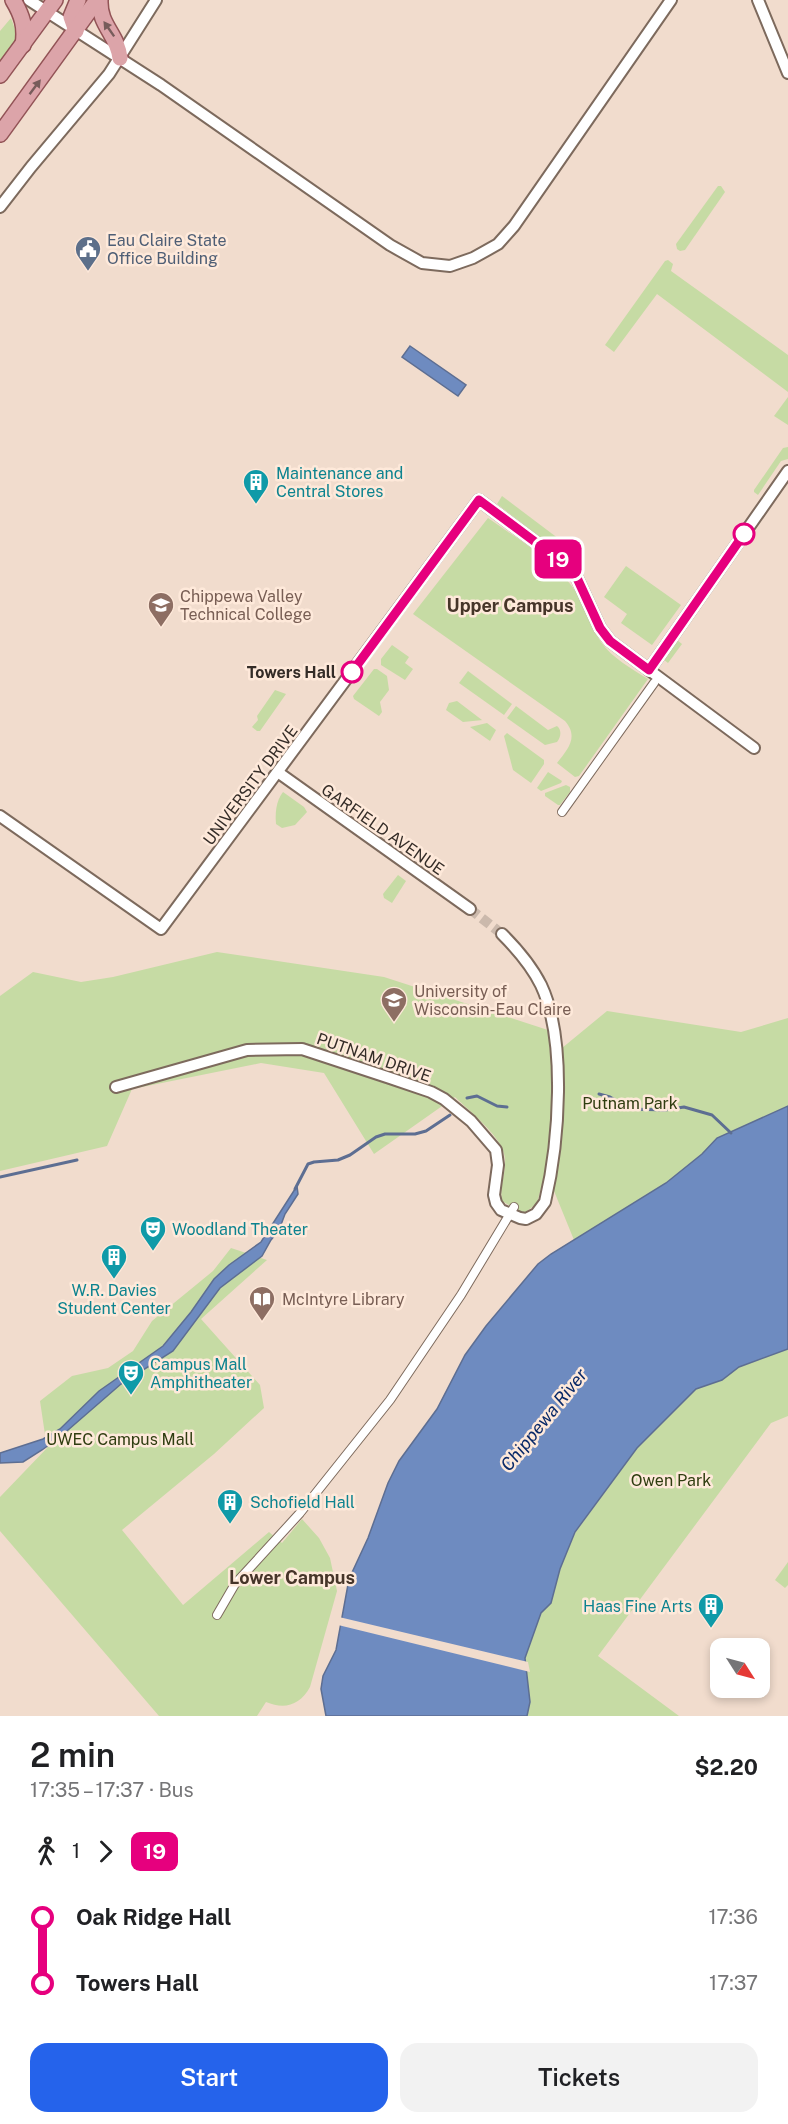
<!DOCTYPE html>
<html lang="en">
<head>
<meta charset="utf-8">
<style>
  body { margin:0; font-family:"Public Sans",sans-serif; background:#f2f2f2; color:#202124; height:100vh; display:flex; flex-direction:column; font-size:22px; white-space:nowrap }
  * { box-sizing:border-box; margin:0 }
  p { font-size:20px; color:#757577 }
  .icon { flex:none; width:33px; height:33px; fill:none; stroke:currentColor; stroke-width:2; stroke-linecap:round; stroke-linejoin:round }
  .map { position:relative; height:1716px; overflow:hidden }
  .sheet { display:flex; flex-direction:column; background:#fff; flex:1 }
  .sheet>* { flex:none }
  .badge { padding:0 12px; border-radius:9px; font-size:21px; line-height:39px }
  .needle { width:39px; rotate:126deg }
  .fabs { position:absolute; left:710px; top:1638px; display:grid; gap:12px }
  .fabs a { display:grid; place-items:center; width:60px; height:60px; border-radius:12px; background:#fff; box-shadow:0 3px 9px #0003; font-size:30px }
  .map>.badge { position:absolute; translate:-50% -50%; box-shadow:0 0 0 3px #fff }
  .legs { display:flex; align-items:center; gap:9px; height:66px; padding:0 30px; font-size:20px }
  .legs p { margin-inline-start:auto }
  .overview { display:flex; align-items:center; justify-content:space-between; height:102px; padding:0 30px }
  h1 { font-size:33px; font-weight:600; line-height:45px }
  .primary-button { display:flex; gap:12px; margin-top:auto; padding:12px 30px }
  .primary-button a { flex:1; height:69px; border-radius:18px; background:#2563eb; color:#fff; font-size:24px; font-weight:600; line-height:69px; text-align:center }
  .primary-button a+a { background:#f2f2f2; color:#202124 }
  ul { padding:0 30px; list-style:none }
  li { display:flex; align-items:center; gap:21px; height:66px; font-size:22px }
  li i { display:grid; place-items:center; width:9px; height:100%; margin:0 8px; background:currentColor }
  li i::after { content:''; width:15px; height:15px; margin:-8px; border:4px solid; border-radius:50%; background:#fff }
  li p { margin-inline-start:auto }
  li:first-child i { background:linear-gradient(#0000 50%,currentColor 0) }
  li:last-child i { background:linear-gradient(currentColor 50%,#0000 0) }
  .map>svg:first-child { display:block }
</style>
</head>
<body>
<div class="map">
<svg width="788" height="1716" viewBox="0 0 788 1716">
  <rect width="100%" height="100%" fill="#f1dccd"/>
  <g fill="#c6dba4">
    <path d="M11,18L16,32L19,33L16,43L0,65V31Z"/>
    <path d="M718,186H721L725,192L685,250L680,251L677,249L676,244Z"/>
    <path d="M668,260L673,264L671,271L788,355V392L657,294L614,352L605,345L665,261Z"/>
    <path d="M788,397V425L774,416Z"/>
    <path d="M788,447V459L781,461L758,495L754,492V490L783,448Z"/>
    <path d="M502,496L567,545L577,554L584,565L574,563L497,504Z"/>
    <path d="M488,518C516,538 549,557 571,585C585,602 588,624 601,642C612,658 632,669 648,679L579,776L575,777L557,763C568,749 579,737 565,721L413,614Z"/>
    <path d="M626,566L681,605L652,645L621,623L627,614L604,597Z"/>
    <path d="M677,640L682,644L668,663L663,659Z"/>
    <path d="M392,645L409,657L405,663L413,669L405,680L381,665V659Z"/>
    <path d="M374,669H377L387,676L389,690L380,702L382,712L379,716L354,699L353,696Z"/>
    <path d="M468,671L512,704L504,715L459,683Z"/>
    <path d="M275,690L286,694L260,731H257L252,727L258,720L257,716Z"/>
    <path d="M457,701L482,720H483L463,722L446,710L449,703Z"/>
    <path d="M516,706L548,730L557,726C562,730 561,737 557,742L545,745L507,718Z"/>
    <path d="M487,723L496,730L490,741L470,727Z"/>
    <path d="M507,733L544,760V764L531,783L513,770L504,736Z"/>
    <path d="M548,772L562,781L561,783L541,791L537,788Z"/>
    <path d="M566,785L570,787V792L560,805H558L545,796V793Z"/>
    <path d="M283,792L304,807L307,812L295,825L282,828L276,824C275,813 276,801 283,792Z"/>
    <path d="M398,875L406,881L392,903L384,898L383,894Z"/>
    <path d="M217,952L384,977L554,1032L556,1053L607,1011L741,1032L788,1018V1106L717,1138L702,1154L666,1183L574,1240L554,1191L542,1185L537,1203L526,1212H521L502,1201C499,1187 506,1174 505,1159C504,1138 470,1112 455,1097L374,1154L324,1073L261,1063L132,1089L107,1146L0,1171V996L33,972L81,982L113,977Z"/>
    <path d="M231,1248L267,1260L201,1319L260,1385L264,1408L214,1454L122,1530L183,1605L269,1532L282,1543L302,1519L319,1538L330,1558L337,1591L310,1687C300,1705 285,1710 266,1702L257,1716H159L0,1531V1497L47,1448L40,1401L72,1376L108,1368L133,1351L152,1321L213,1271Z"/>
    <path d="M788,1349V1416L771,1423L598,1656L679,1716H527L530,1702L524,1658L541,1613L551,1603L560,1569L575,1533L637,1448L696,1389L722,1380L739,1367Z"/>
    <path d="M788,1562V1585L785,1588L775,1580Z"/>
  </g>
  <g fill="#6e8bc0" stroke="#5d6e92" stroke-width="1.5">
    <path d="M410,346L466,385L458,396L402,357Z"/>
    <path d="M788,1106V1349L739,1367L722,1380L696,1389L637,1448L575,1532L560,1569L551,1603L541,1613L525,1658L530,1702L527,1716H326L321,1689L323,1676L336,1650L349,1579L368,1538L388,1483L399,1461L437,1409L465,1355L486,1326L538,1264L551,1254L666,1183L702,1154L717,1138Z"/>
    <path d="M297,1186L298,1194L285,1214L279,1230L271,1240L262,1256L220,1288L173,1351L121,1384L60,1437L42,1450L23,1462L0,1463V1453L43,1439L60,1429L99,1391L163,1346L191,1312L214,1279L229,1265L261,1242Z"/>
  </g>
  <path fill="#f1dccd" d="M339,1617L528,1662L530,1672L338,1625Z"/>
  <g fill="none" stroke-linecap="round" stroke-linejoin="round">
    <g stroke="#5d6e92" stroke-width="3">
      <path d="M599,1094L610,1097L631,1109L665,1110L684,1107L712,1115L731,1133"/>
      <path d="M467,1098L477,1096L497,1106L507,1107"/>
      <path d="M0,1177L77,1160"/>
      <path d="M295,1189L308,1164L314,1162L338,1160L350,1155L376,1137L385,1134H415L426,1131L450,1115"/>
    </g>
    <path stroke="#cbb9ac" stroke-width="10" stroke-dasharray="10 5" stroke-linecap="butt" d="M470,909L502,934"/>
    <g stroke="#7d6a5d" stroke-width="10">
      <g id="pedestrian">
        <path d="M562,812L654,683"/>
        <path d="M217,1615L235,1584L300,1513L390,1400L461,1295L514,1207"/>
      </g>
    </g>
    <g stroke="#7d6a5d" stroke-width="14">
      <g id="minor">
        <path d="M29,0L161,85L390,245L422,263L450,266L473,258L498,244L514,226L671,0"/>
        <path d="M758,0L788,73"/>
        <path d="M0,207L31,167L109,74L156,0"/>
        <path d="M649,670L788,471"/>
        <path d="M279,773L470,909"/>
        <path d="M0,816L161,929L479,500L554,556L567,567L577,578L600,628L610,641L754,748"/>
        <path d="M116,1087L247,1050L302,1049L390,1078L431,1092L444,1099L471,1121L496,1150L498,1165L494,1195L496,1203L501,1210L520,1218L526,1219L536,1214L545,1202C559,1143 567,1040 541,985C531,965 517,949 502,934"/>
      </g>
    </g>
    <g stroke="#925356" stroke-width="18">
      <g id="primary">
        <path d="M13,0C22,15 26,27 23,45"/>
        <path d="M100,0C99,26 117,33 120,58"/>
        <path d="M76,31L71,17L78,0"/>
        <path d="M0,75L55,0"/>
        <path d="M0,134L97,0"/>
      </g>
    </g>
    <use href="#pedestrian" stroke="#fff" stroke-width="8"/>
    <use href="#minor" stroke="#fff" stroke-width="10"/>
    <use href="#primary" stroke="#dca4a9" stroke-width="15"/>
  </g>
  <defs><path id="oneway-solid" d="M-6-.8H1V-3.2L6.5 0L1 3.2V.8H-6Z" transform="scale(1.5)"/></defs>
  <g fill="#775c5b">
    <use href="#oneway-solid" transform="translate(109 29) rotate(-125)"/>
    <use href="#oneway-solid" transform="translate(35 87) rotate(-53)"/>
  </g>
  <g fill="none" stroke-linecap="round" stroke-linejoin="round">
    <g stroke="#fff" stroke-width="14">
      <path id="line-1" d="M352,672L479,500L554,556L567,567L577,578L600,628L610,641L649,670L744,534"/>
    </g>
    <use href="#line-1" stroke="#e6007e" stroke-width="9"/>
  </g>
  <defs>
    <g id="civic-pin" transform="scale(1.35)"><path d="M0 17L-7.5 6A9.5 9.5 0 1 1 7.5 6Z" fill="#5c6f8a" stroke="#fee9da"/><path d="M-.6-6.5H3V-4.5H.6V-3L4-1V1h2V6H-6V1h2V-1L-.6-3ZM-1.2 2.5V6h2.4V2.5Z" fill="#fff"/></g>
    <g id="building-pin" transform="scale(1.35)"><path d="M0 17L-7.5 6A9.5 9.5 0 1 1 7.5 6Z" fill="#0f9aa8" stroke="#fee9da"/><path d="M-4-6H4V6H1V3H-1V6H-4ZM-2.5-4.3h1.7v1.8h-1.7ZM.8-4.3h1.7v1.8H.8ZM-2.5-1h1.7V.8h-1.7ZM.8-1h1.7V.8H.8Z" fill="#fff"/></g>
    <g id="university-pin" transform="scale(1.35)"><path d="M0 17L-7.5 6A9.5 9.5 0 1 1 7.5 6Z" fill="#8d6e63" stroke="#fee9da"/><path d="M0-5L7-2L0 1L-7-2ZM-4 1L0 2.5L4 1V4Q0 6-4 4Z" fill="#fff"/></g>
    <g id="theatre-pin" transform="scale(1.35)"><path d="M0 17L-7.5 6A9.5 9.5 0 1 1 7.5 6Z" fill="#0f9aa8" stroke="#fee9da"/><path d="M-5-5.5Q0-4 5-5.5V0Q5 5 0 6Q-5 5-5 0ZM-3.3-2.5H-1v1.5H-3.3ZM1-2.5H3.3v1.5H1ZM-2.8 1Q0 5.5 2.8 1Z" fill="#fff"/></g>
    <g id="library-pin" transform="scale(1.35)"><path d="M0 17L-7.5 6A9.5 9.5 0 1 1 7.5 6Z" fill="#8d6e63" stroke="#fee9da"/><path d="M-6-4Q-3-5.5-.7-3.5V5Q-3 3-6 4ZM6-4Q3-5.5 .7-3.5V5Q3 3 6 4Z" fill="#fff"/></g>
  </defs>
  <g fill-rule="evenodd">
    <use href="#civic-pin" x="88" y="249"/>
    <use href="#building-pin" x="256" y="482"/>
    <use href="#university-pin" x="161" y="605"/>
    <use href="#university-pin" x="394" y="1000"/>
    <use href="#theatre-pin" x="153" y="1229"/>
    <use href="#building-pin" x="114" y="1257"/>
    <use href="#library-pin" x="262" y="1299"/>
    <use href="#theatre-pin" x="131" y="1373"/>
    <use href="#building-pin" x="230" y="1502"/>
    <use href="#building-pin" x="711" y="1606"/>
  </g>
  <g fill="#fff" stroke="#e6007e" stroke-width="3">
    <circle cx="744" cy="534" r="10"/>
    <circle cx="352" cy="672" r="10"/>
  </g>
  <g text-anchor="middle" stroke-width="5" stroke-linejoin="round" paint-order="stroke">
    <g font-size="16" fill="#4e5e75" stroke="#fee9da" text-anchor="start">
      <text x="107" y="246">Eau Claire State<tspan x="107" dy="18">Office Building</tspan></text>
    </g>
    <g font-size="16" fill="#0d838f" stroke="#fee9da" text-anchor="start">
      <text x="276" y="479">Maintenance and<tspan x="276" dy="18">Central Stores</tspan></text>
      <text x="172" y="1235">Woodland Theater</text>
      <text x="114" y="1296" text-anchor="middle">W.R. Davies<tspan x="114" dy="18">Student Center</tspan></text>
      <text x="150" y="1370">Campus Mall<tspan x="150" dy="18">Amphitheater</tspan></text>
      <text x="250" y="1508">Schofield Hall</text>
      <text x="692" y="1612" text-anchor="end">Haas Fine Arts</text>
    </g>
    <g font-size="16" fill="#785e54" stroke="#fee9da" text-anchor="start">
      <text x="180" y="602">Chippewa Valley<tspan x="180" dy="18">Technical College</tspan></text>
      <text x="414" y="997">University of<tspan x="414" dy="18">Wisconsin-Eau Claire</tspan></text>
      <text x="282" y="1305">McIntyre Library</text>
    </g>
    <g font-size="16" font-weight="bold" fill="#342c27" stroke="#fee9da" text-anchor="end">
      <text x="336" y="678">Towers Hall</text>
    </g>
    <g font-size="16" fill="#342c27" stroke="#fee9da">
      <text transform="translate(250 785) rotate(-53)" y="6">UNIVERSITY DRIVE</text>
      <text transform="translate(383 829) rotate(35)" y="6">GARFIELD AVENUE</text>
      <text transform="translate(374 1057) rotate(19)" y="6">PUTNAM DRIVE</text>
    </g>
    <g font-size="16" fill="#2f3d10" stroke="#fee9da">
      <text x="630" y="1109">Putnam Park</text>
      <text x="120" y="1445">UWEC Campus Mall</text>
      <text x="671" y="1486">Owen Park</text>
    </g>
    <g font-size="18" font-weight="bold" fill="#463529" stroke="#fee9da">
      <text x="510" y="612">Upper Campus</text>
      <text x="292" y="1584">Lower Campus</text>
    </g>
    <g font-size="18" font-style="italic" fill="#092968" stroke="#fee9da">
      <text transform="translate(544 1420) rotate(-51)" y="6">Chippewa River</text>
    </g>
  </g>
</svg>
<div class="fabs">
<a><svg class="needle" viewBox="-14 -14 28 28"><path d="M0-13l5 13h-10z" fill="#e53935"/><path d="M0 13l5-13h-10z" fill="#757577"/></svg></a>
</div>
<b class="badge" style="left:558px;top:559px;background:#e6007e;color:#fff">19</b>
</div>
<section class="sheet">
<div class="overview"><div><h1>2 min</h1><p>17:35 – 17:37 · Bus</p></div><b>$2.20</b></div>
<div class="legs"><svg class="icon" aria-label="walk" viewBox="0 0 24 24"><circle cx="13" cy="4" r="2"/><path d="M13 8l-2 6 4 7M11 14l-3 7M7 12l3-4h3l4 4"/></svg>1<svg class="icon" aria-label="forward" viewBox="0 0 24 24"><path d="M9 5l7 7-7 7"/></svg><b class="badge" style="background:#e6007e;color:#fff">19</b></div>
<ul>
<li><i style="color:#e6007e"></i><b>Oak Ridge Hall</b><p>17:36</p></li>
<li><i style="color:#e6007e"></i><b>Towers Hall</b><p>17:37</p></li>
</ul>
<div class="primary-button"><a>Start</a><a>Tickets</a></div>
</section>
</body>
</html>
